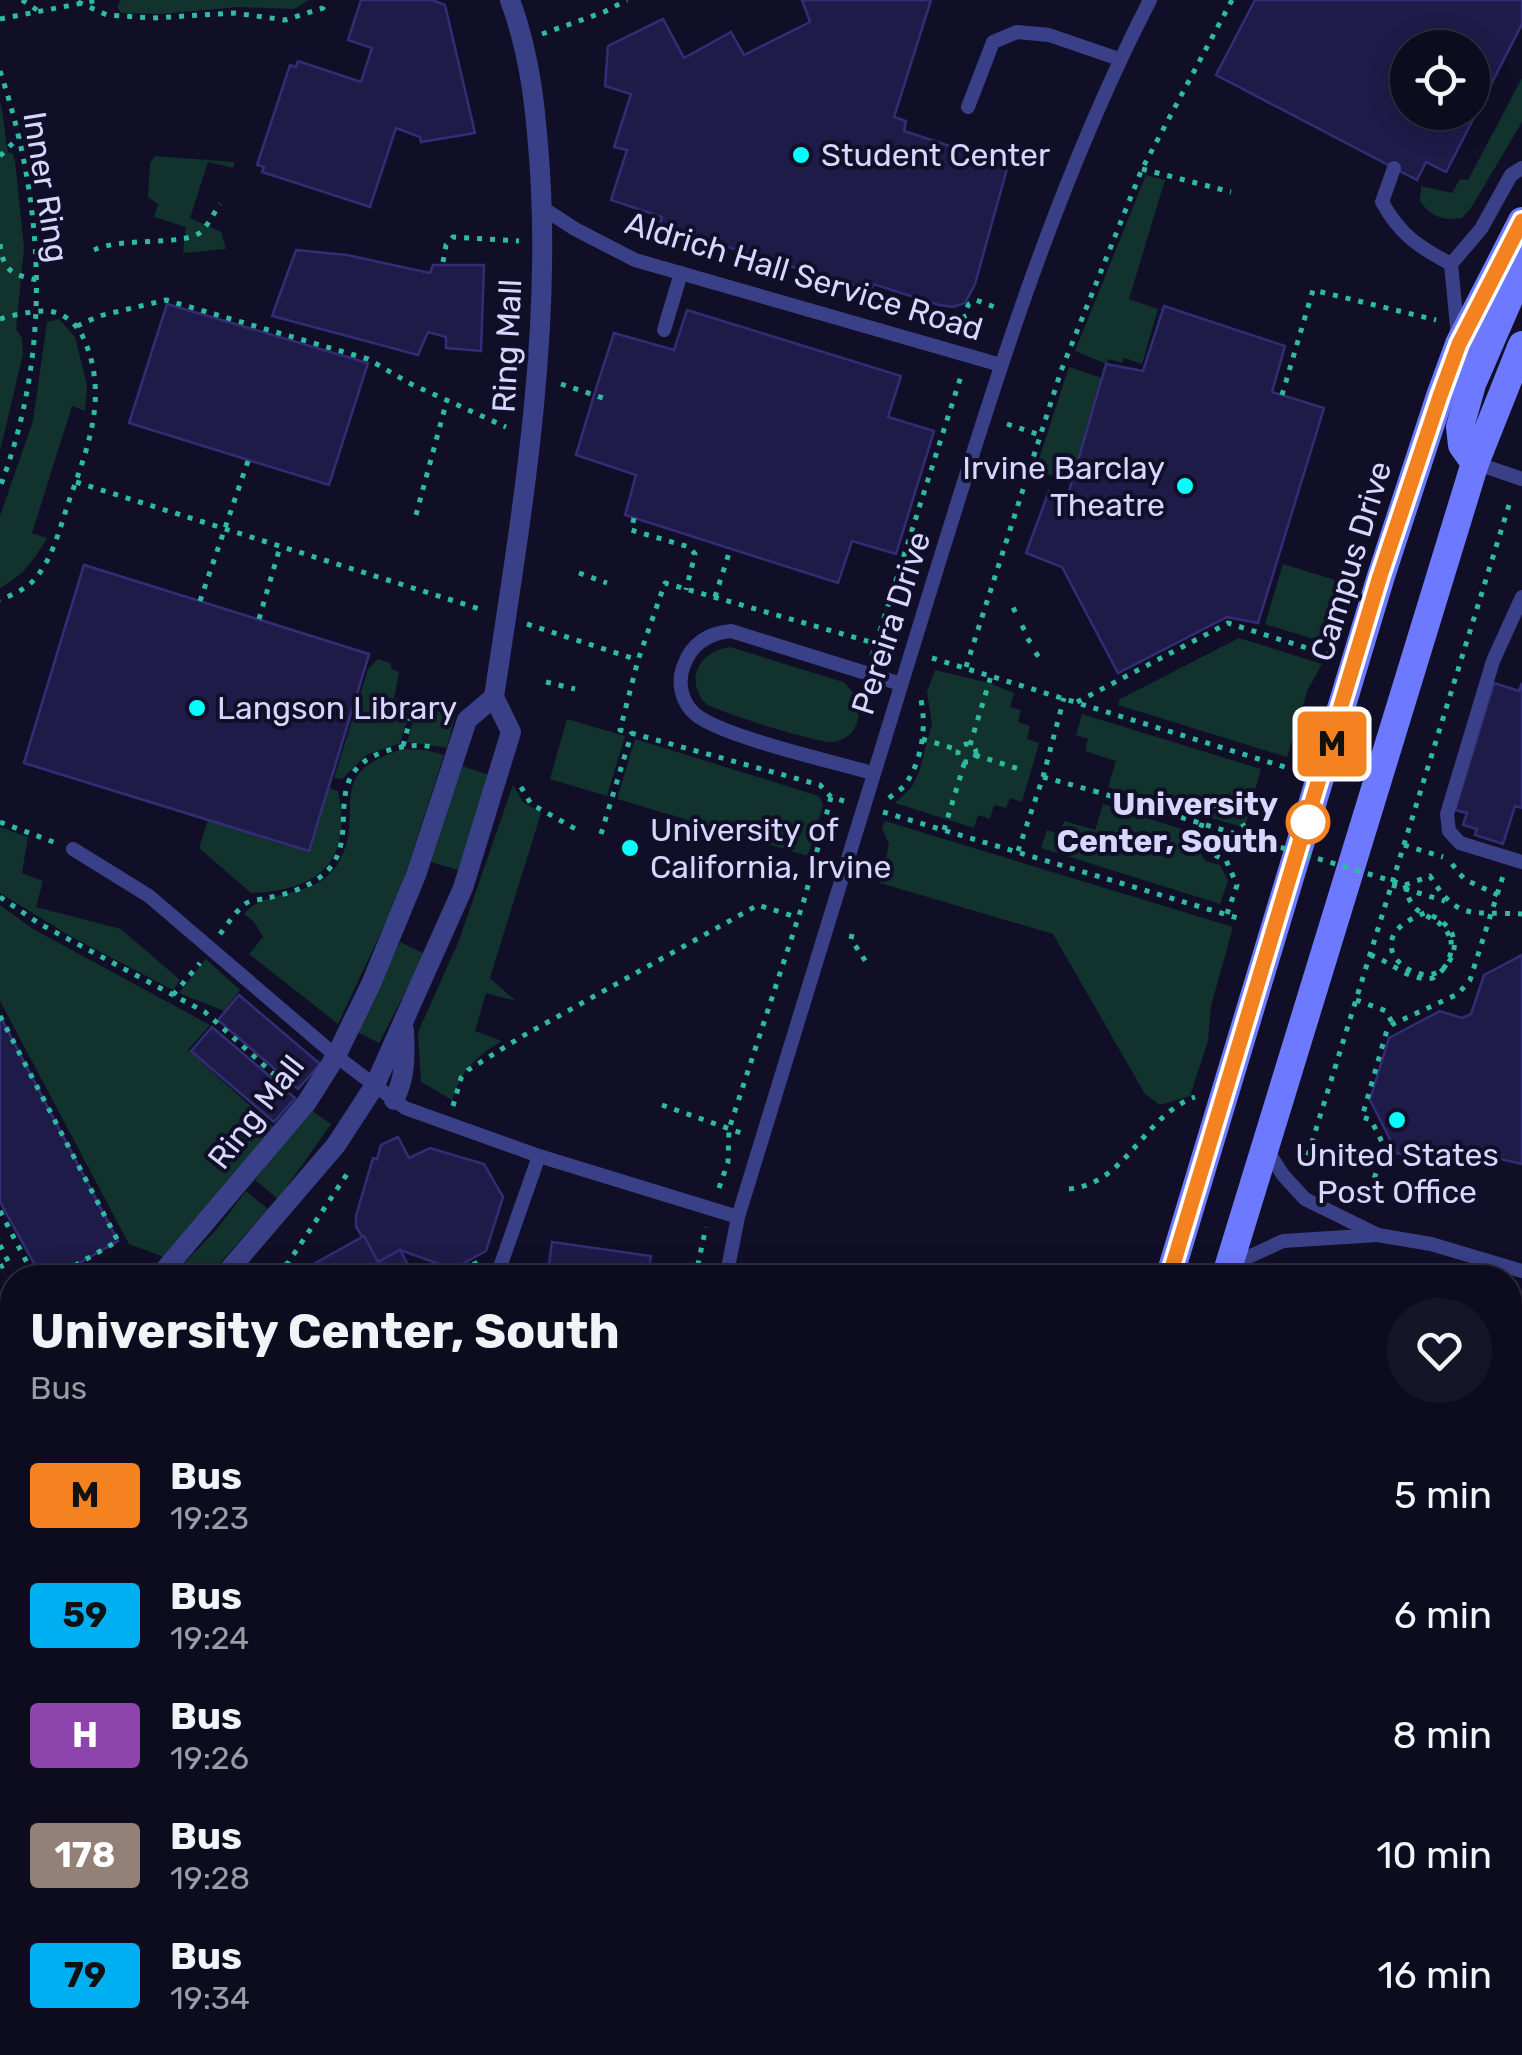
<!DOCTYPE html>
<html lang="en">
<head>
<meta charset="utf-8">
<style>
  body { margin:0; font-family:Rubik,sans-serif; background:#161427; color:#f1f3f6; height:100vh; display:flex; flex-direction:column; font-size:38px; white-space:nowrap }
  * { box-sizing:border-box; margin:0 }
  p { font-size:32px; color:#9a9ba4 }
  .icon { flex:none; width:55px; height:55px; fill:none; stroke:currentColor; stroke-width:2; stroke-linecap:round; stroke-linejoin:round }
  .map { position:relative; flex:1; overflow:hidden }
  .details { position:absolute; left:0px; top:1265px; width:1522px; height:790px; display:flex; flex-direction:column; background:#0d0b1e; border-radius:40px 40px 0 0; box-shadow:0 5px 25px #0003,0 0 0 2px #2d2b3c }
  .details>* { flex:none }
  .badge { padding:0 20px; border-radius:8px; font-size:35px; line-height:65px }
  .buttons { position:absolute; left:1390px; top:30px; display:grid; gap:20px }
  .buttons a { display:grid; place-items:center; width:100px; height:100px; border-radius:50%; background:#0d0b1e; box-shadow:0 5px 25px #0003,0 0 0 2px #2d2b3c; font-size:50px }
  .map>.badge { position:absolute; translate:-50% -50%; box-shadow:0 0 0 5px #fff }
  .round { display:grid; place-items:center; flex:none; width:105px; height:105px; border-radius:52px; background:#161427 }
  .headline { display:flex; align-items:center; justify-content:space-between; height:170px; padding:0 30px }
  h1 { font-size:48px; font-weight:700; line-height:75px }
  ul { padding:0; list-style:none }
  li { display:flex; align-items:center; gap:30px; height:120px; padding:0 30px }
  li div { flex:1 }
  li b { display:block; font-size:38px }
  li em { font-style:normal }
  li .badge { min-width:110px; font-weight:700; text-align:center }
  .map>svg:first-child { display:block }
</style>
</head>
<body>
<div class="map">
<svg width="1522" height="2055" viewBox="0 0 1522 2055">
  <rect width="100%" height="100%" fill="#110f28"/>
  <g fill="#12322d">
    <path d="M121,0H309L294,9L237,7L162,14L121,13L117,6Z"/>
    <path d="M1522,78V122L1471,208L1462,218C1443,221 1431,217 1420,201L1421,186L1452,193L1460,179L1468,180Z"/>
    <path d="M0,102C5,120 4,135 8,152L13,154L15,161L24,248L16,329L22,338L23,354L0,451Z"/>
    <path d="M155,156L235,162L233,168L208,162L190,218L221,232L226,249L183,253L186,227L154,217L158,204L148,197L150,163Z"/>
    <path d="M1146,175L1165,180L1129,299L1158,309L1142,364L1124,358L1122,363L1109,359L1106,364L1075,351Z"/>
    <path d="M59,319L75,337L87,385L85,411L72,406L32,533L47,538C34,560 23,576 0,588V516L33,421L47,322Z"/>
    <path d="M1069,367L1102,378L1072,481L1035,471Z"/>
    <path d="M1283,564L1348,584L1330,644L1265,624Z"/>
    <path d="M1239,638L1322,664L1308,689L1287,757L1118,705L1120,699Z"/>
    <path d="M730,647L843,682C865,698 865,737 833,742C821,744 714,711 705,703C698,696 694,684 696,674C700,658 715,649 730,647Z"/>
    <path d="M378,659L390,663L392,669L399,672L394,699L412,704L400,743L366,755L342,779L334,778L368,669Z"/>
    <path d="M935,670L989,683L1014,693L1010,707L1021,710L1018,722L1030,726L1027,739L1039,743L1022,802L1010,798L1006,808L994,805L990,819L978,815L974,828L895,803L911,788L919,772L932,724L927,692Z"/>
    <path d="M418,706L455,716L447,748L407,742Z"/>
    <path d="M1082,714L1261,769L1245,828L1108,787L1116,761L1085,751L1088,739L1076,735Z"/>
    <path d="M567,719L625,736L607,796L550,779Z"/>
    <path d="M635,739L819,796L823,805L808,856L617,799Z"/>
    <path d="M403,749L426,750L444,755L399,894L338,1024L249,954L263,937L254,922L244,914C264,888 315,900 337,865C370,813 318,775 403,749Z"/>
    <path d="M462,766L489,775L458,870L431,862Z"/>
    <path d="M513,785L523,802L541,813L490,978L516,1001L486,993L475,1031L502,1041C475,1057 462,1070 452,1100L421,1082L418,1032L458,943Z"/>
    <path d="M329,788L338,791C353,861 319,891 251,893L199,848L208,820L309,851Z"/>
    <path d="M1103,804L1194,833L1193,838L1205,861L1220,865L1228,881L1220,904L1041,848L1047,830L1060,834L1064,821L1095,830Z"/>
    <path d="M885,821L1233,927L1211,1006L1208,1041L1190,1096L1160,1105L1145,1094L1053,934L880,883L889,844L882,829Z"/>
    <path d="M0,827L28,837L22,873L43,881L36,907L121,929L180,980L173,990L70,936L0,893Z"/>
    <path d="M0,905L33,929L210,1025L188,1050L275,1128L166,1258L129,1244L0,1001Z"/>
    <path d="M400,942L425,954L379,1043L355,1031Z"/>
    <path d="M206,959L240,990L224,1011L179,993Z"/>
    <path d="M308,1108L331,1124L278,1199L255,1180Z"/>
    <path d="M246,1191L268,1209L208,1277L170,1278L216,1230Z"/>
    <path d="M1,1894H12V2042H332L334,2055H0V1993L3,1992Z"/>
  </g>
  <g fill="#1f1b49" stroke="#322d75" stroke-width="2.5" fill-rule="evenodd">
    <path d="M361,0H432L445,5L475,133L421,142L420,137L396,128L370,207L262,172L264,167L257,165L290,65L296,67L298,61L361,82L372,48L348,40Z"/>
    <path d="M931,0L894,117L906,121L904,131L1008,165L975,284L965,303L953,307L939,305L873,284L871,291L659,226L662,217L611,200L627,150L614,147L631,94L605,86L608,46L663,19L684,58L731,32L744,55L810,22L802,0Z"/>
    <path d="M1255,0H1522V24L1446,172L1426,162L1417,180L1216,75ZM1408,48H1472V112H1408Z"/>
    <path d="M296,250L347,255L430,273L433,265H484L481,351L446,348V337L428,332L418,355L272,316Z"/>
    <path d="M167,304L368,363L329,485L129,423Z"/>
    <path d="M1164,306L1285,346L1272,392L1324,408L1258,623L1227,617L1118,673L1062,567L1026,553L1049,491L1068,495L1106,364L1143,371Z"/>
    <path d="M687,310L901,376L888,417L934,431L896,554L852,541L838,583L625,515L636,475L576,455L594,395L614,333L674,350Z"/>
    <path d="M84,565L369,654L309,851L24,763Z"/>
    <path d="M84,565L369,654L309,851L24,763Z"/>
    <path d="M1494,683L1519,691L1522,683V808L1515,806L1503,844L1475,835L1477,829L1463,825L1467,813L1455,810Z"/>
    <path d="M1522,955V1164L1465,1151L1438,1165L1397,1153L1370,1100L1389,1038L1440,1011L1462,1018L1471,1014L1484,975Z"/>
    <path d="M239,995L320,1064L298,1089L218,1020Z"/>
    <path d="M0,1016L118,1241L53,1278H42L0,1202Z"/>
    <path d="M212,1027L295,1098L274,1122L191,1051Z"/>
    <path d="M398,1137L409,1158L430,1148L484,1164L503,1197L486,1251L453,1269L400,1250L378,1262L356,1227V1216L373,1158L377,1159L381,1145Z"/>
    <path d="M364,1236L378,1262L400,1250L415,1278H319L312,1265Z"/>
    <path d="M552,1242L651,1256L648,1278H547Z"/>
    <path d="M12,1594V1752L0,1729V1601Z"/>
    <path d="M514,2042H608V2055H520Z"/>
    <path d="M753,2042H1002V2055H754Z"/>
    <path d="M1348,2042H1381L1352,2053Z"/>
  </g>
  <g fill="none" stroke-linecap="round" stroke-linejoin="round">
    <g stroke="#2ebba2" stroke-width="5" stroke-dasharray="5 8" stroke-linecap="butt">
      <path d="M22,0L40,12"/>
      <path d="M78,2L107,15L153,18L234,13L285,20L323,8L327,0"/>
      <path d="M0,19L98,0"/>
      <path d="M542,34L604,12L627,0"/>
      <path d="M0,71C45,206 52,352 0,487"/>
      <path d="M0,156L20,136"/>
      <path d="M1142,169L1231,192"/>
      <path d="M0,244C3,271 12,275 38,280"/>
      <path d="M94,250C124,236 186,247 202,231C209,223 214,213 220,204"/>
      <path d="M443,262L446,245L453,237L519,241"/>
      <path d="M0,319C13,315 32,311 45,311C61,311 75,322 82,335C109,391 90,442 70,498C61,523 55,553 38,575C29,588 14,594 0,600"/>
      <path d="M77,326L99,316L166,300L368,359L411,384L506,427"/>
      <path d="M970,331L963,314L969,304L976,300L997,308"/>
      <path d="M561,384L603,398"/>
      <path d="M1282,395L1313,290L1436,320"/>
      <path d="M1007,424L1040,435"/>
      <path d="M76,482L483,610"/>
      <path d="M416,515L447,400"/>
      <path d="M634,518L631,530L689,547L695,554L686,590"/>
      <path d="M579,573L607,583"/>
      <path d="M715,597L730,550"/>
      <path d="M200,601L248,461"/>
      <path d="M1012,611L1018,608"/>
      <path d="M259,619L280,547"/>
      <path d="M527,624L638,660"/>
      <path d="M1021,629L1026,626"/>
      <path d="M1027,642L1032,638"/>
      <path d="M872,656L961,376"/>
      <path d="M1035,656L1039,653"/>
      <path d="M932,658L1288,768"/>
      <path d="M966,667L1061,371L1142,169L1232,0"/>
      <path d="M546,682L575,689"/>
      <path d="M1077,702L1228,623L1329,655"/>
      <path d="M922,739L959,750"/>
      <circle cx="967" cy="753" r="9"/>
      <path d="M970,745L991,676"/>
      <path d="M403,746L414,705"/>
      <path d="M975,755L1019,769"/>
      <path d="M1043,777L1094,791"/>
      <path d="M521,787L531,804L581,832"/>
      <path d="M889,798C895,793 904,788 907,782C923,757 927,723 920,696"/>
      <path d="M844,801L831,797L820,785L620,730L638,660L665,583L888,647"/>
      <path d="M883,812L1241,919"/>
      <path d="M0,822L56,843"/>
      <path d="M944,830L965,761"/>
      <path d="M601,834L632,732"/>
      <path d="M1404,845L1443,857"/>
      <path d="M1018,851L1043,777L1064,698"/>
      <path d="M1452,864L1464,879L1498,895"/>
      <path d="M1392,885L1445,901"/>
      <path d="M1405,885L1430,876C1458,922 1472,911 1522,914"/>
      <path d="M0,897L40,924L205,1012L289,1088"/>
      <path d="M1227,914L1237,885L1226,860L1210,853L1199,834L1205,813L1230,804L1245,828V836"/>
      <path d="M220,934C227,925 236,911 245,904C250,900 260,900 267,898C288,894 314,886 329,869C361,832 319,775 383,752C401,746 417,743 436,748"/>
      <path d="M852,934L851,939L866,962"/>
      <path d="M1370,955C1393,962 1408,982 1433,978C1464,956 1461,925 1425,913C1334,946 1456,1017 1451,940"/>
      <path d="M173,995L200,963"/>
      <path d="M1356,1000L1386,1011L1393,1024"/>
      <path d="M0,1016L118,1241L53,1278"/>
      <path d="M662,1105L744,1134"/>
      <path d="M453,1106L461,1078L468,1070L521,1037L758,905L796,917"/>
      <path d="M1304,1168L1509,505"/>
      <path d="M719,1188L728,1162L729,1129L805,897L831,797"/>
      <path d="M1069,1189C1126,1184 1144,1115 1195,1097"/>
      <path d="M1367,1203L1384,1146L1371,1120L1362,1117L1387,1030L1393,1024L1458,994L1470,980L1503,876"/>
      <path d="M0,1211L35,1278"/>
      <path d="M0,1245L9,1263L0,1267"/>
      <path d="M262,1267L276,1271L288,1263L349,1171"/>
      <path d="M439,1278L434,1269L452,1274L481,1261"/>
      <path d="M695,1278L706,1227"/>
      <path d="M0,1296L12,1289"/>
      <path d="M1,1798L12,1792"/>
      <path d="M0,1799L5,1808L9,1891H0"/>
      <path d="M346,2042L347,2055"/>
      <path d="M505,2042L511,2055"/>
      <path d="M635,2042V2055"/>
      <path d="M723,2042L724,2055"/>
      <path d="M1192,2042L1193,2055"/>
      <path d="M365,2055L388,2042"/>
    </g>
    <g stroke="#3a4087" stroke-width="14">
      <path d="M968,107L993,42L1017,32L1049,35L1119,59"/>
      <path d="M1394,168L1382,202C1400,235 1419,247 1451,264"/>
      <path d="M541,207L575,229L635,260L1001,365"/>
      <path d="M664,330L681,273"/>
      <path d="M1458,337L1451,264L1481,229L1511,175L1522,168"/>
      <path d="M1475,463L1522,479"/>
      <path d="M1522,597L1493,661L1447,814L1449,831L1460,843L1522,862"/>
      <path d="M872,773C834,762 720,736 695,714C681,702 677,681 684,665C692,643 709,633 731,631L901,684"/>
      <path d="M73,849L149,896L336,1056L405,1108L539,1156L738,1217"/>
      <path d="M1267,1150L1283,1175L1305,1199L1378,1235"/>
      <path d="M1229,1266L1283,1241L1378,1235L1431,1244L1522,1271"/>
      <path d="M500,1267L539,1156"/>
      <path d="M726,1278L738,1217C803,1007 867,797 931,588C993,388 1054,186 1150,0"/>
      <path d="M1510,1530L1522,1532"/>
      <path d="M662,2042L663,2055"/>
      <path d="M1495,2042L1499,2055"/>
      <path d="M1430,2055L1466,2042"/>
    </g>
    <g stroke="#3a4087" stroke-width="20">
      <path d="M394,1100C406,1077 405,1055 404,1030"/>
      <path d="M158,1278L307,1102L336,1056L371,984L416,875L467,720L494,697"/>
      <path d="M222,1278L336,1145L375,1085L463,888L511,732L494,697C520,523 551,349 540,172C536,112 531,57 510,0"/>
      <path d="M0,1397L12,1391"/>
      <path d="M0,1448L12,1441"/>
    </g>
    <path stroke="#3a4087" stroke-width="28" d="M1510,1804L1522,1806"/>
    <g stroke="#6d7aff" stroke-width="28">
      <path d="M1475,463L1462,445L1460,427L1472,384L1521,271L1516,233"/>
      <path d="M1169,1278L1381,576L1440,396L1459,344L1522,221"/>
      <path d="M1225,1278L1475,463L1522,345"/>
      <path d="M1093,2042L1094,2055"/>
      <path d="M1146,2042L1147,2055"/>
    </g>
    <path stroke="#2ebba2" stroke-width="5" stroke-dasharray="5 8" stroke-linecap="butt" d="M1094,791L1405,885C1412,925 1440,909 1451,940"/>
  </g>
  <g fill="none" stroke-linecap="round" stroke-linejoin="round">
    <g stroke="#fff" stroke-width="22">
      <path id="line" d="M1169,1278L1380,576L1440,396L1459,344L1522,221"/>
    </g>
    <use href="#line" stroke="#f58220" stroke-width="15"/>
  </g>
  <g fill="#02fffb" stroke="#110f28" stroke-width="4">
    <circle cx="801" cy="155" r="10"/>
    <circle cx="1185" cy="486" r="10"/>
    <circle cx="197" cy="708" r="10"/>
    <circle cx="630" cy="848" r="10"/>
    <circle cx="1397" cy="1120" r="10"/>
  </g>
  <circle fill="#fff" stroke="#f58220" stroke-width="5" cx="1308" cy="822" r="20"/>
  <g text-anchor="middle" stroke-width="8" stroke-linejoin="round" paint-order="stroke">
    <g font-size="32" fill="#d6d6ff" stroke="#110f28" text-anchor="start">
      <text x="821" y="166">Student Center</text>
      <text x="1165" y="479" text-anchor="end">Irvine Barclay<tspan x="1165" dy="37">Theatre</tspan></text>
      <text x="217" y="719">Langson Library</text>
      <text x="650" y="841">University of<tspan x="650" dy="37">California, Irvine</tspan></text>
      <text x="1397" y="1166" text-anchor="middle">United States<tspan x="1397" dy="37">Post Office</tspan></text>
    </g>
    <g font-size="32" fill="#d6d6ff" stroke="#110f28">
      <text transform="translate(46 187) rotate(81)" y="11">Inner Ring</text>
      <text transform="translate(804 276) rotate(17)" y="11">Aldrich Hall Service Road</text>
      <text transform="translate(507 346) rotate(-87)" y="11">Ring Mall</text>
      <text transform="translate(1351 561) rotate(-73)" y="11">Campus Drive</text>
      <text transform="translate(891 623) rotate(-72)" y="11">Pereira Drive</text>
      <text transform="translate(256 1112) rotate(-52)" y="11">Ring Mall</text>
    </g>
    <g font-size="32" font-weight="bold" fill="#d6d6ff" stroke="#110f28" text-anchor="end">
      <text x="1278" y="815">University<tspan x="1278" dy="37">Center, South</tspan></text>
    </g>
  </g>
</svg>
<div class="buttons">
<a><svg class="icon" aria-label="locate" viewBox="0 0 24 24"><circle cx="12" cy="12" r="6"/><path d="M12 2v4M12 18v4M2 12h4M18 12h4"/></svg></a>
</div>
<b class="badge" style="left:1332px;top:744px;background:#f58220;color:#111">M</b>
<section class="details">
<div class="headline"><div><h1>University Center, South</h1><p>Bus</p></div><a class="round"><svg class="icon" aria-label="heart" viewBox="0 0 24 24"><path d="M12 20l-8-8c-3-5 5-10 8-4 3-6 11-1 8 4z"/></svg></a></div>
<ul>
<li><span class="badge" style="background:#f58220;color:#111">M</span><div><b>Bus</b><p>19:23</p></div><em>5 min</em></li>
<li><span class="badge" style="background:#00aff2;color:#111">59</span><div><b>Bus</b><p>19:24</p></div><em>6 min</em></li>
<li><span class="badge" style="background:#8e44ad;color:#fff">H</span><div><b>Bus</b><p>19:26</p></div><em>8 min</em></li>
<li><span class="badge" style="background:#938177;color:#fff">178</span><div><b>Bus</b><p>19:28</p></div><em>10 min</em></li>
<li><span class="badge" style="background:#00aff2;color:#111">79</span><div><b>Bus</b><p>19:34</p></div><em>16 min</em></li>
</ul>
</section>
</div>
</body>
</html>
